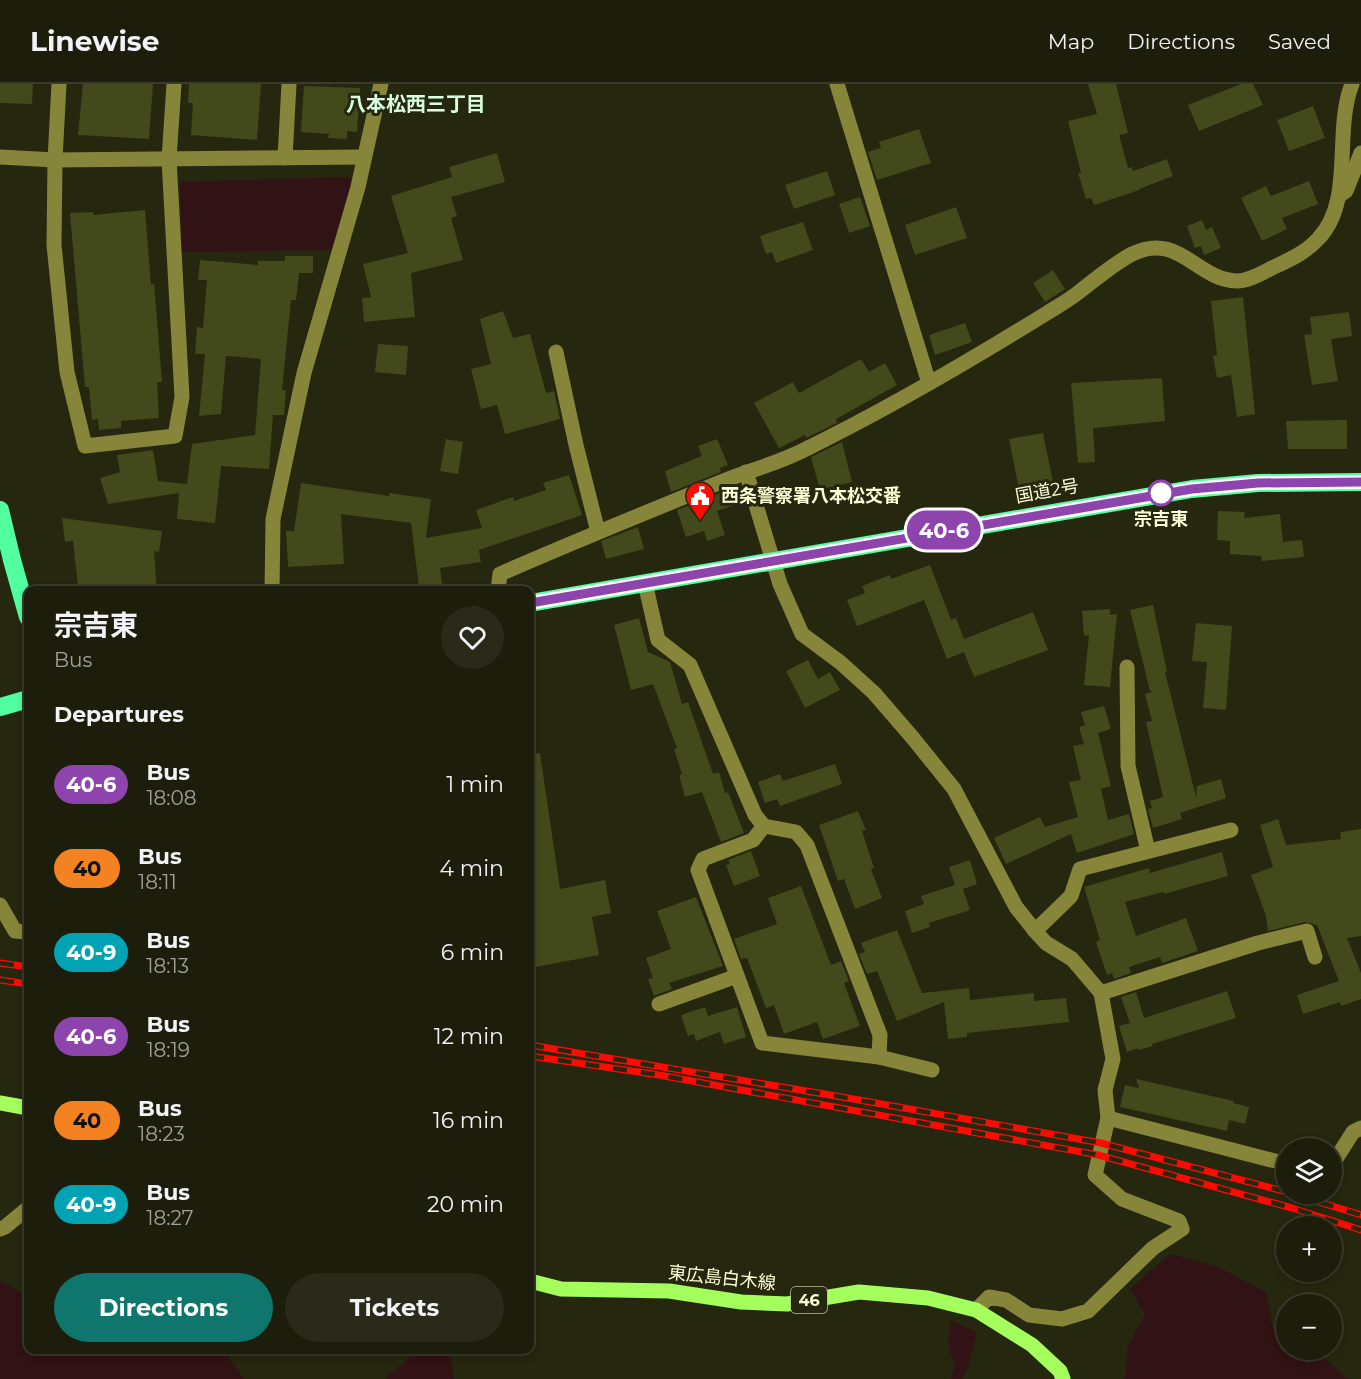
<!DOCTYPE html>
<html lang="en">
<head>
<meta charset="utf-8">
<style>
  body { margin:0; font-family:Montserrat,"Noto Sans JP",sans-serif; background:#292a19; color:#f1f3f6; height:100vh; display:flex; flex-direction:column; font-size:22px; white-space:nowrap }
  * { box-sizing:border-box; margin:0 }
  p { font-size:20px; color:#a0a29d }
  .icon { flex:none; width:33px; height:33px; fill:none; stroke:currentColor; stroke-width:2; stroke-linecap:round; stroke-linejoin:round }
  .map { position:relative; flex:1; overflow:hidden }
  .panel { position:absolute; left:24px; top:502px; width:510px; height:768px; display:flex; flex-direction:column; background:#1c1d0b; border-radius:12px; box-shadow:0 3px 9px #0003,0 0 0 2px #3a3b2c }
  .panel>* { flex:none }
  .badge { padding:0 12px; border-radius:20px; font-size:21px; line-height:39px }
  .controls { position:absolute; left:1276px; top:1054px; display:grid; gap:12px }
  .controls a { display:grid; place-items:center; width:66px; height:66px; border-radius:50%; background:#1c1d0b; box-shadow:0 3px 9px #0003,0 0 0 2px #3a3b2c; font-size:30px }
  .map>.badge { position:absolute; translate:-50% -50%; box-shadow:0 0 0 3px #fff }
  h2 { padding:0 30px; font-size:22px; line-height:54px }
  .round { display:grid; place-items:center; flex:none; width:63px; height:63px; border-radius:32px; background:#292a19 }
  .overview { display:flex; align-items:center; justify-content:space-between; height:102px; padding:0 30px }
  h1 { font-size:28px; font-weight:700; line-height:45px }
  .cta { display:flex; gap:12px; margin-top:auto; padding:12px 30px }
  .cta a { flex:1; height:69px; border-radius:36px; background:#0f766e; color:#fff; font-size:24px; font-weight:700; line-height:69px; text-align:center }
  .cta a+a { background:#292a19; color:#f1f3f6 }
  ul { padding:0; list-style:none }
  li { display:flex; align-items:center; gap:18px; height:84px; padding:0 30px }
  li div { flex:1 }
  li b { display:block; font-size:22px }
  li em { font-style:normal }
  li .badge { min-width:66px; font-weight:700; text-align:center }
  header { display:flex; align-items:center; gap:36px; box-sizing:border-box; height:84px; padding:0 30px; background:#1c1d0b; border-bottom:2px solid #3a3b2c }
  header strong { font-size:28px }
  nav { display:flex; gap:33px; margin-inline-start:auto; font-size:21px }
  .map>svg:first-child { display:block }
</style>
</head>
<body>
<header>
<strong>Linewise</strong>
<nav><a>Map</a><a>Directions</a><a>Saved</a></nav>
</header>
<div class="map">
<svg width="1361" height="1295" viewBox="0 0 1361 1295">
  <rect width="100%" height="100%" fill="#25270f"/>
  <g fill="#311215">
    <path d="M349,93L354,98L336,166L182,168L180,98Z"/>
    <path d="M1170,1170L1216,1182L1267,1209L1272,1243L1287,1251V1266H1316L1344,1293L1351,1295H1123L1126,1291L1128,1262L1145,1231L1130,1205Z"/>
    <path d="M0,1197L22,1209L28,1210V1266H224L244,1295H0Z"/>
    <path d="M951,1237L977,1248L969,1279L962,1295H951L955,1284L948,1259Z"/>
    <path d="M416,1268L450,1271L454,1295H385Z"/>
  </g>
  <g fill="#42491b">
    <path d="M0,0H33L32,20L0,19Z"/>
    <path d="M83,0H153L149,55L78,51Z"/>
    <path d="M189,0H261L257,56L191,51L193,19H188Z"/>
    <path d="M1088,0H1116L1128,49L1119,51L1128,84L1132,83L1133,87L1167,75L1173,92L1139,105V106L1094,121L1091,114L1086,115L1078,89H1081L1068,37L1097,30Z"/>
    <path d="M1241,0H1253L1263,21L1199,47L1188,21Z"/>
    <path d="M304,2L360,4L357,48L347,47V55L328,54L329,50L301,48Z"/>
    <path d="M1313,22L1325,54L1289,67L1277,36Z"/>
    <path d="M919,45L931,79L877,96L868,68L881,64L879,58Z"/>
    <path d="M497,69L505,98L451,113L457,132L451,134L463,176L411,189L415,233L364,238L362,214L371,213L363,180L408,169L391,112L452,93L449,83Z"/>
    <path d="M827,87L835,111L794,125L785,101Z"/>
    <path d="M1309,97L1318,120L1282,134L1287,145L1262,157L1241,114L1266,102L1271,112Z"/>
    <path d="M860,113L870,142L849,149L839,120Z"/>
    <path d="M956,123L967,154L915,171L905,141Z"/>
    <path d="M145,126L151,201L154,200L162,298H157L159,334L121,337V344L99,346L98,335L92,336L89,303H85L70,129L93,128V131Z"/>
    <path d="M1202,136L1206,146L1212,143L1221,164L1204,171L1201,162L1195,164L1187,142Z"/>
    <path d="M803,138L813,166L776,179L772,168L766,170L760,152Z"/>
    <path d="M285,172H313V189H299L296,216H291L282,306H286L284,331H273L269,385L221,382L215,439L177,435L179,409L108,420L100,394L120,388L117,371L153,366L158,397L187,400L192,360L255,351L261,275L226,272L221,330L199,332L205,270H195L197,243L203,244L207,196H198L200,176L258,181V177H285Z"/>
    <path d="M1053,186L1065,205L1045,218L1033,199Z"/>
    <path d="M1243,213L1255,330L1237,333L1231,291L1217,294L1213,272L1217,271L1211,217Z"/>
    <path d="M503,227L513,254L530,250L546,309L554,307L560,335L505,350L497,321L481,325L471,285L491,280L480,235Z"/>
    <path d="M1349,228L1352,252L1331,255L1338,297L1312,301L1304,251L1312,250L1310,233Z"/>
    <path d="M965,239L972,258L935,271L929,251Z"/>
    <path d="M378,260L408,262L406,291L375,288Z"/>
    <path d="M861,275L869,288L885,279L897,301L836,335L837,339L806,354L805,351L779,364L754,319L793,298L799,309Z"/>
    <path d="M1162,294L1165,337L1093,344L1095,378L1078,379L1071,299Z"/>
    <path d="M1347,336V365H1288L1286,337Z"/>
    <path d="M1043,349L1053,398L1019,405L1009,355Z"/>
    <path d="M446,355L463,358L458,390L440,387Z"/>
    <path d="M717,355L728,381L720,384L721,388L671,408L665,387L702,372L698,362Z"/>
    <path d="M842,358L852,398L820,406L811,373Z"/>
    <path d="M569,391L582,431L479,466L481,478L440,484L442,500L419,503L411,439L341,430L344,480L288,483L286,447H294L301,399L389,412V409L431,415L426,454L482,444L476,426L513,413L514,417L546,406L543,399Z"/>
    <path d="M727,406L732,422L717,427L725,451L707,457L704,447L686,453L677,426Z"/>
    <path d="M1218,427L1245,428L1244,434L1280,430L1283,458L1302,456L1304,473L1262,477L1261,472L1230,470V457L1217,456Z"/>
    <path d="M62,434L162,447L159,468L154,467L157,507H93L92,500L78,502L73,457L65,458Z"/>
    <path d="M638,443L644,465L606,475L601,457Z"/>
    <path d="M930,481L951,536L956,534L964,555L1033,528L1048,566L974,593L964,568L947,575L924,516L857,542L847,516L865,509L862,502L890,491L891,495Z"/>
    <path d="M1153,521L1167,588H1165L1196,713L1197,702L1221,695L1226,714L1180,729L1182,735L1153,744L1148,725L1152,724L1150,717L1163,713L1146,638L1152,637L1145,610L1154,607H1150L1130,526Z"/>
    <path d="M1110,525V531L1117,530L1110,603L1084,601L1089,551L1084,552L1082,527Z"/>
    <path d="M639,534L648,568L670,578L682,620L688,618L713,690L719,688L725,709L728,708L744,749L721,758L702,708L685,713L679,691L682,690L674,665L677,664L653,600L631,606L614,541Z"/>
    <path d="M1196,539L1232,542L1226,626L1203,624L1207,578L1192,577Z"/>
    <path d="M808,576L818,595L830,588L840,606L805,624L786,587Z"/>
    <path d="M1104,622L1111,645L1098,649L1111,702L1101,705L1108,736L1129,730L1134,750L1077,769L1071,750L1006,780L994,754L1040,733L1045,743L1078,733L1069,698L1081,696L1073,662L1084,660L1079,643L1085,641L1081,628Z"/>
    <path d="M540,669L560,805L605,796L611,829L592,833L599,871L530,884V670Z"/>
    <path d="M835,680L842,700L780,722L777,715L765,719L758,698L780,690L783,697Z"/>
    <path d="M858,727L866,746L862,747L874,784L871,785L882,814L855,825L844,795L838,797L819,741Z"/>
    <path d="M1278,735L1286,761L1341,755L1340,748L1361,745V852L1347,854L1361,889V915L1341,922L1340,918L1303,930L1297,911L1339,897L1317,841L1305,838L1268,847L1266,832L1251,791L1273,783L1260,741Z"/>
    <path d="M751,767L760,792L734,802L726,781L730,780L728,776Z"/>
    <path d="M1222,768L1228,792L1164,810L1163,808L1125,818L1136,852L1186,834L1198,867L1162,879L1160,873L1129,883L1131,889L1114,895L1112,889L1107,891L1096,858L1100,856L1084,803L1149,784L1150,789Z"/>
    <path d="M970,776L977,800L963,805L970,826L929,839L930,843L912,849L905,827L924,820L921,812L955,801L949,783Z"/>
    <path d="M801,802L831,881L841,877L849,897L844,899L860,942L823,955L817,938L784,950L774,921L766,924L747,874L741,875L734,855L777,840L768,814Z"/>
    <path d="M696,813L723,882L669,899L672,905L654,912L648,895L653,894L646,874L671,865L657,827Z"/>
    <path d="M897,846L922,909L969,904L970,916L1034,909V917L1066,914L1069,938L967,949V953L948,955L944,918L897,937L877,887L867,890L859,870L865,868L861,859Z"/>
    <path d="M1227,907L1236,934L1152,960L1153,962L1139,966L1138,964L1127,968L1119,942L1130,939L1121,913L1136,908L1144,934Z"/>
    <path d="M705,923L708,932L737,923L746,953L724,960L720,948L696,957L694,950L688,952L681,931Z"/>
    <path d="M1136,995L1234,1017L1233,1019L1249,1023L1245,1040L1229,1036L1227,1047L1120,1023L1125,1001L1139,1004Z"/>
  </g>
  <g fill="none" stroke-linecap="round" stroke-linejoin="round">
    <g stroke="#87853a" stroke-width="15">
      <path d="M59,0L55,76L54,161L67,288L85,362L175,352L182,313L169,75L174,0"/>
      <path d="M837,0L929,299"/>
      <path d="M0,73L55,76L364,73"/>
      <path d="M285,74L289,0"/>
      <path d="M1339,112L1346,107L1361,69"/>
      <path d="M556,268L576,361L598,448"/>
      <path d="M746,388L780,500L802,550L841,579L874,609L912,653L954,705L1016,823L1035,847L1046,859L1072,875L1101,909L1113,975L1105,1006L1108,1034L1095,1091L1122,1115L1179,1137L1182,1145L1153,1164L1088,1227L1062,1235L1029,1231L1006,1216L989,1213L976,1226"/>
      <path d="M645,499L658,556L690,581L755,731L764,742L796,748L807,761L880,951L879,973"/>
      <path d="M272,507L273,435L304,289L358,103L381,0"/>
      <path d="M498,507L500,490C573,458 647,428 721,398C747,387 776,380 802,367C886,326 968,278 1047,229C1058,222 1069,216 1079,208C1096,195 1113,180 1132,170C1179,147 1196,196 1237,197C1249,197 1262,189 1272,184C1289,176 1305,169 1318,155C1355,117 1333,48 1352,0"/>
      <path d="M1127,583L1128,682L1148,767"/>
      <path d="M764,742L753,756L703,775L698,786L762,959L879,973L932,986"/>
      <path d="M0,821L15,847L28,848"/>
      <path d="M1035,847L1071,812L1080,785L1231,746"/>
      <path d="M1101,909L1258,859L1307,847L1315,873"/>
      <path d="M659,920L737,892"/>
      <path d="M1108,1034L1287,1080"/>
      <path d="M1332,1081L1353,1048L1361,1044"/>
      <path d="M0,1145L5,1143L28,1124"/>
    </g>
    <g stroke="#a4ff5d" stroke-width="15">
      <path d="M0,1019L28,1024"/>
      <path d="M530,1197L561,1205L669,1207L741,1218L787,1220L859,1208L928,1214L976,1226L1032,1261L1060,1287L1063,1295"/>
    </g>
    <g stroke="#51ffa0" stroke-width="18">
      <path d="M0,426L12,476L28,533"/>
      <path d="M530,519L1192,405L1258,399L1361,398"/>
      <path d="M0,623L28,615"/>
    </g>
    <g stroke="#ff0a02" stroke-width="7">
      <g id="rail">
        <path d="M0,879L28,883"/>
        <path d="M0,896L28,900"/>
        <path d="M530,961L842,1013L1101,1059L1287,1108"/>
        <path d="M530,972L659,991L1098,1071L1292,1124L1361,1146"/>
        <path d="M1293,1110L1361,1131"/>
      </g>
    </g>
    <use href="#rail" stroke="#25270f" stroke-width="4.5" stroke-dasharray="14" stroke-linecap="butt"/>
  </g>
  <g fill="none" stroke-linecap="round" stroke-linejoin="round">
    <g stroke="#fff" stroke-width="14">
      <path id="line" d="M530,519L1192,405L1258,399L1361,398"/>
    </g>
    <use href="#line" stroke="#8e44ad" stroke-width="9"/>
  </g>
  <defs>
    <g id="civic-pin" transform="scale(1.5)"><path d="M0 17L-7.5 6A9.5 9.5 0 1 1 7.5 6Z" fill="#ff0a02" stroke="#25270f"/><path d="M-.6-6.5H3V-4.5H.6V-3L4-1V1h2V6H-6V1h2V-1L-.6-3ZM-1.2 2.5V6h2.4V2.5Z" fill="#fff"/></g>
  </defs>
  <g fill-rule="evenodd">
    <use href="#civic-pin" x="700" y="412"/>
  </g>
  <circle fill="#fff" stroke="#8e44ad" stroke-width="3" cx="1161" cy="409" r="12"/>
  <g text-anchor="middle" stroke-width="6" stroke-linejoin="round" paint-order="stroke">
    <rect fill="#25270f" stroke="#bcbe9a" stroke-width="1.5" x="791" y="1203" width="36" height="26" rx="4.5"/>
    <g font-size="16" font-weight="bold" fill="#fdffd6">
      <text x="809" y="1222">46</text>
    </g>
    <g font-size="18" fill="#fdffd6" stroke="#25270f">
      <text transform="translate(1047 407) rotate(-10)" y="6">国道2号</text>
      <text transform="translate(722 1194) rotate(6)" y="6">東広島白木線</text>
    </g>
    <g font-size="18" font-weight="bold" fill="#fdffd6" stroke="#25270f" text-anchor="start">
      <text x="721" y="418">西条警察署八本松交番</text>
    </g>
    <g font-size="18" font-weight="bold" fill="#fdffd6" stroke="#25270f">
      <text x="1161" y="441">宗吉東</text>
    </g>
    <g font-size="20" font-weight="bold" fill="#d8ffe3" stroke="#25270f">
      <text x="416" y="27">八本松西三丁目</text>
    </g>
  </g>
</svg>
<div class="controls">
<a><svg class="icon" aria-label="layers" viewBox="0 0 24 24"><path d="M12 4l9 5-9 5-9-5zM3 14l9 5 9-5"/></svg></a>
<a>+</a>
<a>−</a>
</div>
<b class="badge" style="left:944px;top:446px;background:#8e44ad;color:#fff">40-6</b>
<section class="panel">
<div class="overview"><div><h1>宗吉東</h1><p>Bus</p></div><a class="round"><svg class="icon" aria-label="heart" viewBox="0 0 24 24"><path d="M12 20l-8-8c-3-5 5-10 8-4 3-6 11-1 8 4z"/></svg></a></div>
<h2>Departures</h2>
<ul>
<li><span class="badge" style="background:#8e44ad;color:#fff">40-6</span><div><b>Bus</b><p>18:08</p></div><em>1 min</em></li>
<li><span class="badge" style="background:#f58220;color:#111">40</span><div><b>Bus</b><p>18:11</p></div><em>4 min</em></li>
<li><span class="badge" style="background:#00a3b4;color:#fff">40-9</span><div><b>Bus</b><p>18:13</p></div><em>6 min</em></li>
<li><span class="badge" style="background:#8e44ad;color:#fff">40-6</span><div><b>Bus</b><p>18:19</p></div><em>12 min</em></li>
<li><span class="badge" style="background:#f58220;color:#111">40</span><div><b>Bus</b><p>18:23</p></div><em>16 min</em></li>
<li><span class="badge" style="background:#00a3b4;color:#fff">40-9</span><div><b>Bus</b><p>18:27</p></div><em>20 min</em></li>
</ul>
<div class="cta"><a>Directions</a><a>Tickets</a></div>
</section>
</div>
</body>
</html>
